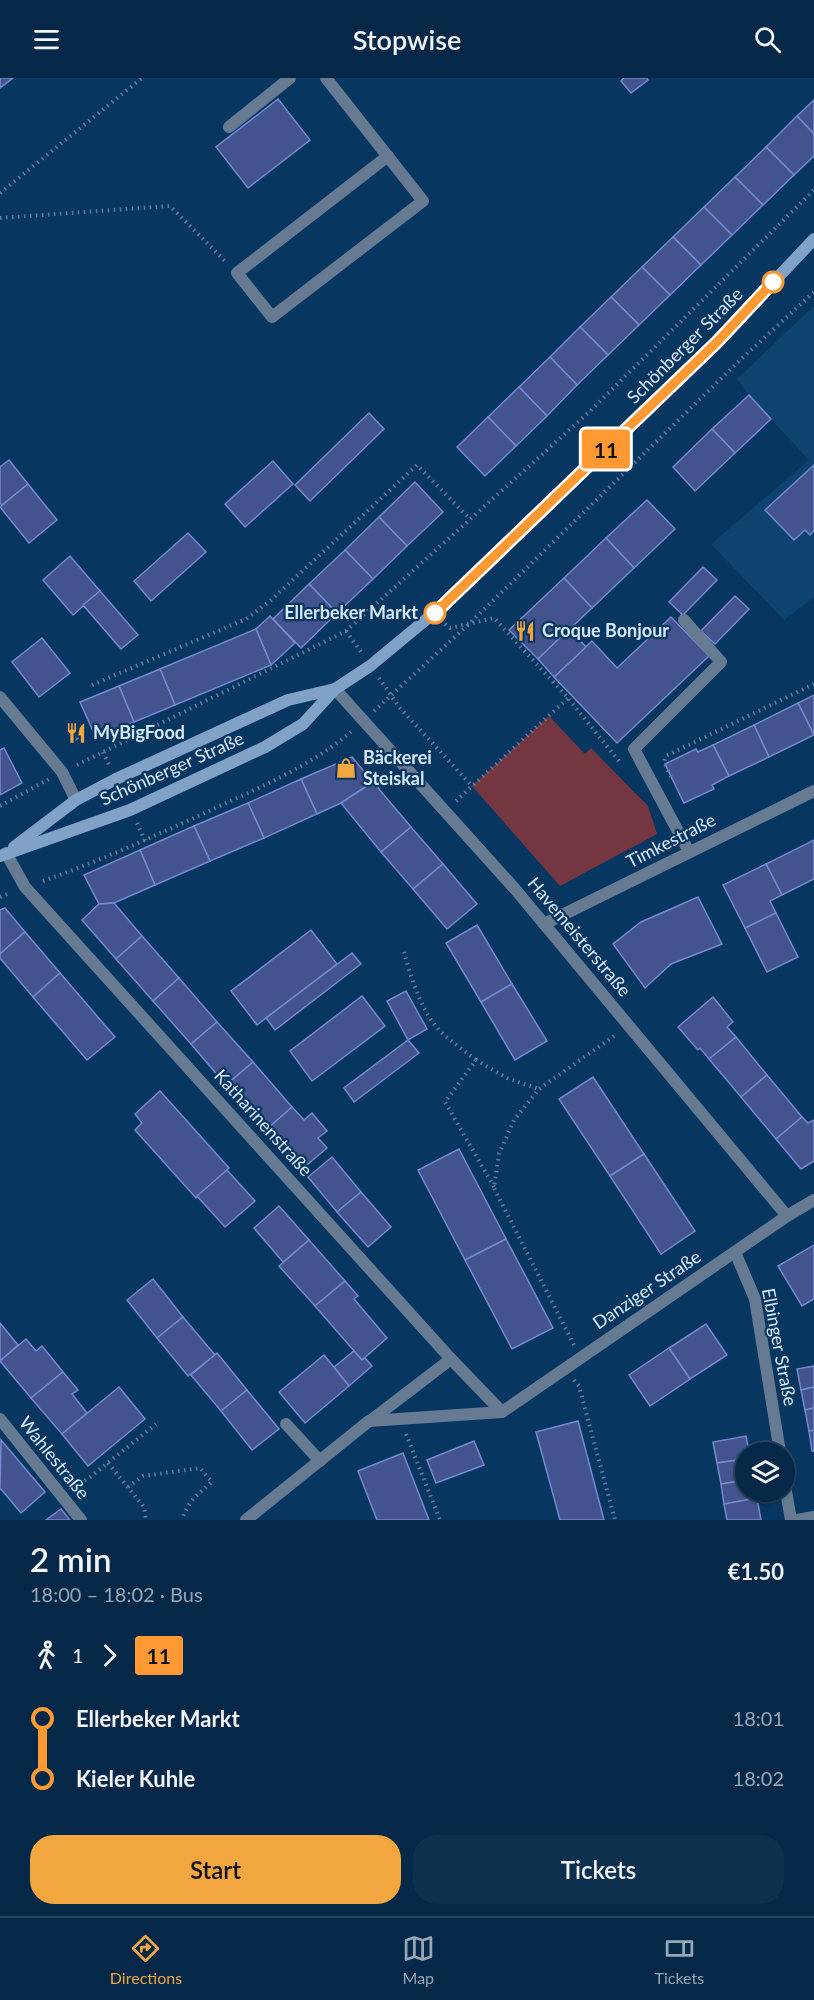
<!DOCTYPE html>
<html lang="en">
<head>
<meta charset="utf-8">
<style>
  body { margin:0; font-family:Lato,sans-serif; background:#0e304f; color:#f1f3f6; height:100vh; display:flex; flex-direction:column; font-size:22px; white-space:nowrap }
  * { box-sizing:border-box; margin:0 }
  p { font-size:20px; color:#97a6b4 }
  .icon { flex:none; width:33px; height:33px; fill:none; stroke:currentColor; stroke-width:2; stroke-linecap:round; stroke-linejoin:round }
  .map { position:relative; height:1442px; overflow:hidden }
  .details { display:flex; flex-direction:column; background:#052848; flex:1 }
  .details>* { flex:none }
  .badge { padding:0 12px; border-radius:4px; font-size:21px; line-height:39px }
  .buttons { position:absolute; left:735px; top:1364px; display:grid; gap:12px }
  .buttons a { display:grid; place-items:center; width:60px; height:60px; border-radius:50%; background:#052848; box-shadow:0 2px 4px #0004,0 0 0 2px #264460; font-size:30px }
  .map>.badge { position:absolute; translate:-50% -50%; box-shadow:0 0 0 3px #fff }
  .legs { display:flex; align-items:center; gap:9px; height:66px; padding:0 30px; font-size:20px }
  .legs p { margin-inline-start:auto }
  .headline { display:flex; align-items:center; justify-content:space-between; height:102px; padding:0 30px }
  h1 { font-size:33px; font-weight:600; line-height:45px }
  .cta { display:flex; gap:12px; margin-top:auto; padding:12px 30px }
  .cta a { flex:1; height:69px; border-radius:24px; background:#f1a63f; color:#111; font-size:24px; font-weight:600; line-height:69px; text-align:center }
  .cta a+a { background:#0e304f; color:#f1f3f6 }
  ul { padding:0 30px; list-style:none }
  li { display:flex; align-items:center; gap:21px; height:60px; font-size:22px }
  li i { display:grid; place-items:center; width:9px; height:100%; margin:0 8px; background:currentColor }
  li i::after { content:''; width:15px; height:15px; margin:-8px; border:4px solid; border-radius:50%; background:#052848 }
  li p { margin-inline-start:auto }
  li:first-child i { background:linear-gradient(#0000 50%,currentColor 0) }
  li:last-child i { background:linear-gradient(currentColor 50%,#0000 0) }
  header { display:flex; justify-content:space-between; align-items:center; height:78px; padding:0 30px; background:#052848; font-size:27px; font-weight:600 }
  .tabs { display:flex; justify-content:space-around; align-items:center; height:84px; border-top:2px solid #264460; background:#052848; font-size:16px; color:#97a6b4 }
  .tabs a { display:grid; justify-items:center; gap:3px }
  .tabs .active { color:#f1a63f }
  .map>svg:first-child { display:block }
</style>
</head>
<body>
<header><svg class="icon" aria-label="menu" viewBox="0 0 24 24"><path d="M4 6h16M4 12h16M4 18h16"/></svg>Stopwise<svg class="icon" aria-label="search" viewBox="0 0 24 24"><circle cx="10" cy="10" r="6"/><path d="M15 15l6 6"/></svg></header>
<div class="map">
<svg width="814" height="1442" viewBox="0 0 814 1442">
  <rect width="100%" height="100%" fill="#073660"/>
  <path fill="#0e4370" d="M814,228V519L784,542L711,466L809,382L747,315L737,301Z"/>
  <path fill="#743741" d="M549,638L585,676L591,670L648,728L657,756L560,808L472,708Z"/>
  <g fill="#43538d" stroke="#7589d1" stroke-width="1.5">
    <path d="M0,0H13L0,10Z"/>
    <path d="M624,0H647L648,2L631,15L621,3Z"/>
    <path d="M278,21L310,62L248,110L216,69Z"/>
    <path d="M814,22V56L797,38Z"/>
    <path d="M797,38L814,56V78L794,97L766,69Z"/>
    <path d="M766,69L794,97L763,127L735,99Z"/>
    <path d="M735,99L763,127L732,157L704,129Z"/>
    <path d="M704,129L732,157L701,187L673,159Z"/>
    <path d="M673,159L701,187L670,217L642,189Z"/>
    <path d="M642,189L670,217L639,247L611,219Z"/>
    <path d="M611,219L639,247L608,277L580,249Z"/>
    <path d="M580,249L608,277L577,307L550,279Z"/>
    <path d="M550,279L577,307L547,338L519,309Z"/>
    <path d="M519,309L547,338L516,368L488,339Z"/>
    <path d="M749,317L771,341L735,375L712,351Z"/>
    <path d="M369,335L384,351L310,423L295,407Z"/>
    <path d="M488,339L516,368L485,398L457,369Z"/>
    <path d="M712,351L735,375L695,413L673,389Z"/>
    <path d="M9,382L28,406L2,427L0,425V389Z"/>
    <path d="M273,383L293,406L245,449L225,426Z"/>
    <path d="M814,387V453L810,457L805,452L794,462L765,432Z"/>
    <path d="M415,404L443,434L407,468L379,439Z"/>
    <path d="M28,406L57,442L29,465L0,429Z"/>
    <path d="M647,422L675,451L634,490L606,460Z"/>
    <path d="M379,439L407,468L373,501L345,472Z"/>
    <path d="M188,455L206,474L151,523L134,503Z"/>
    <path d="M606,460L634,490L592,530L564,500Z"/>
    <path d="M345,472L373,501L337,535L309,506Z"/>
    <path d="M70,478L100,513L73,537L43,502Z"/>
    <path d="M703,489L717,502L683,537L669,524Z"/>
    <path d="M564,500L592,530L538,581L509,552Z"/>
    <path d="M309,506L337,535L301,570L273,541Z"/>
    <path d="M100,513L138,557L121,571L83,527Z"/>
    <path d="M735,518L749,531L715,566L701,553Z"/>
    <path d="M270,538L295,565L271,587L256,551Z"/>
    <path d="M671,539L709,578L617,665L554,599L592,563L617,590Z"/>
    <path d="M256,551L271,587L175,627L160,591Z"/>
    <path d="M569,551L586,569L554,599L538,581Z"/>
    <path d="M42,560L70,595L39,619L12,584Z"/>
    <path d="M160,591L175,627L134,644L119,608Z"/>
    <path d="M119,608L134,644L96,660L80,624Z"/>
    <path d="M814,617V657L798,625Z"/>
    <path d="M798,625L814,657L769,679L754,647Z"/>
    <path d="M754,647L769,679L729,698L713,667Z"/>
    <path d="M77,648L83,657L74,663L68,655Z"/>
    <path d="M713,667L729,698L712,707L714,711L684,725L665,686L696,671L698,674Z"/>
    <path d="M4,670L22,705L0,717V672Z"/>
    <path d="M352,679L373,704L341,725L317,736L301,701Z"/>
    <path d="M301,701L317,736L264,760L248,725Z"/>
    <path d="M373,704L411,749L381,774L341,725Z"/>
    <path d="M248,725L264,760L210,783L194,748Z"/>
    <path d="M194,748L210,783L155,807L140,772Z"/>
    <path d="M411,749L443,786L413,811L381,774Z"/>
    <path d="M814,762V801L782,817L766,786Z"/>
    <path d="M140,772L155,807L114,825L99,826L84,797Z"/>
    <path d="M443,786L477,826L447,851L413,811Z"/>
    <path d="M766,786L782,817L770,823L776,835L745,850L723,807Z"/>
    <path d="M698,819L722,866L671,886L645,910L613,866L641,844Z"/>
    <path d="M114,825L142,858L116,881L82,842L99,826Z"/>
    <path d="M5,830L25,854L0,876V832Z"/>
    <path d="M776,835L798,879L767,894L745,850Z"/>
    <path d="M477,847L512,906L481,924L446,865Z"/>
    <path d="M311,852L337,886L257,947L231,913Z"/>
    <path d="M25,854L60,895L33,919L0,880V876Z"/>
    <path d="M142,858L179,900L153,923L116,881Z"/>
    <path d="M352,875L361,886L275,952L266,940Z"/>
    <path d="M60,895L115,959L87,982L33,919Z"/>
    <path d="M179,900L217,944L191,966L153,923Z"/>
    <path d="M512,906L547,963L515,982L481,924Z"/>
    <path d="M406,913L427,951L408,962L387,923Z"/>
    <path d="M362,918L385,948L312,1003L290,973Z"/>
    <path d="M713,919L733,944L727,949L736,959L709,981L700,970L698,972L678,949Z"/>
    <path d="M217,944L253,984L226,1007L191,966Z"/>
    <path d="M736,959L767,997L741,1019L709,981Z"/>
    <path d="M408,962L419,975L354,1024L344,1010Z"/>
    <path d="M253,984L292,1029L266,1052L226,1007Z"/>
    <path d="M767,997L802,1039L776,1061L741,1019Z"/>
    <path d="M593,999L644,1076L610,1098L559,1021Z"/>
    <path d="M160,1013L229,1090L196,1120L135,1052L142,1045L135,1036Z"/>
    <path d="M292,1029L304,1042L312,1035L327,1053L318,1060L327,1070L301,1092L266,1052Z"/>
    <path d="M802,1039L808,1045L814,1042V1083L801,1091L776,1061Z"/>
    <path d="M459,1071L506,1161L465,1182L418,1092Z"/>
    <path d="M644,1076L695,1153L661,1176L610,1098Z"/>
    <path d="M332,1079L361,1114L337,1134L308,1099Z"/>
    <path d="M227,1092L255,1123L225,1149L197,1118Z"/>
    <path d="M361,1114L391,1149L368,1169L337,1134Z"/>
    <path d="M279,1128L309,1162L283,1184L254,1150Z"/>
    <path d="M506,1161L553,1250L512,1271L465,1182Z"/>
    <path d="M309,1162L345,1203L315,1228L279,1188Z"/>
    <path d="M814,1167V1221L802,1228L778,1188Z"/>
    <path d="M153,1201L183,1239L157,1260L127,1222Z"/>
    <path d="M345,1203L358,1218L354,1221L387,1260L362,1282L315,1228Z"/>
    <path d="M183,1239L215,1277L188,1298L157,1260Z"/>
    <path d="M0,1245L18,1267L0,1283Z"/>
    <path d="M706,1246L727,1277L690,1301L669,1270Z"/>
    <path d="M26,1261L36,1273L42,1268L63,1294L31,1320L0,1283Z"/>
    <path d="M669,1270L690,1301L650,1328L629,1297Z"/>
    <path d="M354,1273L362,1282L365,1280L372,1288L349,1308L334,1289Z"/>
    <path d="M217,1275L247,1312L221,1333L191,1297Z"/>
    <path d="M324,1277L349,1308L305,1345L279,1314Z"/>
    <path d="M814,1288V1309L801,1312L797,1291Z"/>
    <path d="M63,1294L78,1312L72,1316L87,1335L62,1356L31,1320Z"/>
    <path d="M119,1309L145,1341L88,1388L62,1356Z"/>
    <path d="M814,1309V1330L805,1332L801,1312Z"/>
    <path d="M247,1312L279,1351L252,1372L221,1333Z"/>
    <path d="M814,1330V1352L809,1353L805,1332Z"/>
    <path d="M578,1343L604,1442H560L536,1354Z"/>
    <path d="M814,1352V1373H812L809,1353Z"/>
    <path d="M746,1358L749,1374H746V1381L717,1385L713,1364Z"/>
    <path d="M1,1362L45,1414L21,1435L0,1410Z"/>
    <path d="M474,1363L484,1387L436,1405L427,1382Z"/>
    <path d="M403,1375L429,1442H377L358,1393Z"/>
    <path d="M746,1381V1402L721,1406L717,1385Z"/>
    <path d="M746,1402V1413H756L757,1420L724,1426L721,1406Z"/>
    <path d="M757,1420L761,1442H727L724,1426Z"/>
    <path d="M61,1431L70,1442H46Z"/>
  </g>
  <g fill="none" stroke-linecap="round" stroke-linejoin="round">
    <g stroke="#5b7e9f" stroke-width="4" stroke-dasharray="1.5 4.5" stroke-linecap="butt">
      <path d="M0,115L142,0"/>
      <path d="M0,140L170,128L225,183"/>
      <path d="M445,546L450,550L494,540L568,620L619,683"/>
      <path d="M346,553L361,574"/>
      <path d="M379,600L399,629L472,708"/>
      <path d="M92,607L246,541L270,523L417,387L470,441"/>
      <path d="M374,633L469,546L737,285L814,214"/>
      <path d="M103,674L109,687"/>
      <path d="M77,687L346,553L588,335L814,112"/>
      <path d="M671,699L664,684L666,678L814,606"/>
      <path d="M456,723L568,620"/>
      <path d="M0,728L49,701"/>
      <path d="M137,745L145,763"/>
      <path d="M43,803C105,781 164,754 224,726C268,706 314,685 351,654"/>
      <path d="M0,819L10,815"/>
      <path d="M404,874C411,900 422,936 442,955C453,965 465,973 476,982"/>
      <path d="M494,1109L445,1024L476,982L507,1000L539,1011"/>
      <path d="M574,1267L494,1110L499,1076L514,1042L539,1011L617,956"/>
      <path d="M574,1302L579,1308L615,1442"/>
      <path d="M406,1356L440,1442"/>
      <path d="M108,1385L144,1429L146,1442"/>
      <path d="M74,1408L89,1400L156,1346"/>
      <path d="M128,1409L143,1398L200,1390L212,1404C198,1416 187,1424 182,1442"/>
    </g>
    <g stroke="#667b92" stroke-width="12">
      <path d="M326,0L423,123L272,239L237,195L388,78"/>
      <path d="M229,49L290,0"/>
      <path d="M684,542L721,584L634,671L689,774"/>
      <path d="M286,1346L320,1383"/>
    </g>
    <g stroke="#667b92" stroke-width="12">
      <path d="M335,611L515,811L787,1138"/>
      <path d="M0,619L62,694L76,722"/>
      <path d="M6,775L25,809L451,1281L502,1334"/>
      <path d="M544,846L814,713"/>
      <path d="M735,1174L755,1221L780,1374"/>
      <path d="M502,1334L787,1138L814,1122"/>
      <path d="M0,1341L81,1442"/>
      <path d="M370,1343L451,1281"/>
      <path d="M784,1402L791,1442"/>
      <path d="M246,1442L369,1343L502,1334"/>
      <path d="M797,1442L814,1439"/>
    </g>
    <g stroke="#80a2c6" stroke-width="12">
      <path d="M14,769L76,722L116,701L288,622L335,611"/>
      <path d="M0,778L130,732L265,669L303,646L335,611L370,588L434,535L717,264L814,161"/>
    </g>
  </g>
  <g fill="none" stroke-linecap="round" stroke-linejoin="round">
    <g stroke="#fff" stroke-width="14">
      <path id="line-1" d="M435,535L717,264L773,204"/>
    </g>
    <use href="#line-1" stroke="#f93" stroke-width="9"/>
  </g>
  <defs>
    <g id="restaurant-bare" transform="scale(1.62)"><path d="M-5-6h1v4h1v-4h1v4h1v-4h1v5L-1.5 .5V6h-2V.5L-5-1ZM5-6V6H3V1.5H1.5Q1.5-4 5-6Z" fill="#f1a63f" stroke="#073660" stroke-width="2.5" paint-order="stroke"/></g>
    <g id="shop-bare" transform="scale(1.62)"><path d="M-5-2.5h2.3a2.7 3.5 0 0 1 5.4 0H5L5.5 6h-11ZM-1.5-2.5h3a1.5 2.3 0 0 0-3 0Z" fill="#f1a63f" stroke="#073660" stroke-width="2.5" paint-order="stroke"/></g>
  </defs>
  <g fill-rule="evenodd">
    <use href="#restaurant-bare" x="525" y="553"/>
    <use href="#restaurant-bare" x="76" y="655"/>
    <use href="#shop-bare" x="346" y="690"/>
  </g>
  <g fill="#fff" stroke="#f93" stroke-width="3">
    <circle cx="773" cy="204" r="10"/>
    <circle cx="435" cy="535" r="10"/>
  </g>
  <g text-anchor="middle" stroke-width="4.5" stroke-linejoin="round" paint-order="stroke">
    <g font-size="18" fill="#d7e9fd" stroke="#073660">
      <text transform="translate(685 268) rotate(-45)" y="6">Schönberger Straße</text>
      <text transform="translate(172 691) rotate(-24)" y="6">Schönberger Straße</text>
      <text transform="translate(671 763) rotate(-27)" y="6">Timkestraße</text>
      <text transform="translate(579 859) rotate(50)" y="6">Havemeisterstraße</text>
      <text transform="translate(263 1045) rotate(48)" y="6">Katharinenstraße</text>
      <text transform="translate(647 1212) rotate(-34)" y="6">Danziger Straße</text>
      <text transform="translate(779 1269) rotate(79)" y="6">Elbinger Straße</text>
      <text transform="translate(54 1380) rotate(51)" y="6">Wahlestraße</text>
    </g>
    <g font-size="18" font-weight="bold" fill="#d7e9fd" stroke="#073660" text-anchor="end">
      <text x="418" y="541">Ellerbeker Markt</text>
    </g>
    <g font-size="18" font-weight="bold" fill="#d7e9fd" stroke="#073660" text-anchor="start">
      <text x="542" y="559">Croque Bonjour</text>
      <text x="93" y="661">MyBigFood</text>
      <text x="363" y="686">Bäckerei<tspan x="363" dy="21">Steiskal</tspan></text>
    </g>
  </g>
</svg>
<div class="buttons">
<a><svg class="icon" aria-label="layers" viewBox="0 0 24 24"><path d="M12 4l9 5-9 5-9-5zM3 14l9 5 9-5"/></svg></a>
</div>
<b class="badge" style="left:606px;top:371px;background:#f93;color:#111">11</b>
</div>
<section class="details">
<div class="headline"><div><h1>2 min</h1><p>18:00 – 18:02 · Bus</p></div><b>€1.50</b></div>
<div class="legs"><svg class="icon" aria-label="walk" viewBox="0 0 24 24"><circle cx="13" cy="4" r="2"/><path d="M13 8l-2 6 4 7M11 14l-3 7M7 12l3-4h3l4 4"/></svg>1<svg class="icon" aria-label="forward" viewBox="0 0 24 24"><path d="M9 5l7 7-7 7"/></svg><b class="badge" style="background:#f93;color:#111">11</b></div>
<ul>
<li><i style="color:#f93"></i><b>Ellerbeker Markt</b><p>18:01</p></li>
<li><i style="color:#f93"></i><b>Kieler Kuhle</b><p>18:02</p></li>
</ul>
<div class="cta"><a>Start</a><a>Tickets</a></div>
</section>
<nav class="tabs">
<a class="active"><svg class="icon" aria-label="directions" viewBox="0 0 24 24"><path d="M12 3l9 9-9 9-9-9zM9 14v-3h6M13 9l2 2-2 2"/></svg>Directions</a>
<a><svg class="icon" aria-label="map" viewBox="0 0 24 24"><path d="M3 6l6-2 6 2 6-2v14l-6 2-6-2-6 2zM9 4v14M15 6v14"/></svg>Map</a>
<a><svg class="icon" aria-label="tickets" viewBox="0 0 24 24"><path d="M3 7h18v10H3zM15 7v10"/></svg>Tickets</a>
</nav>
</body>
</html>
